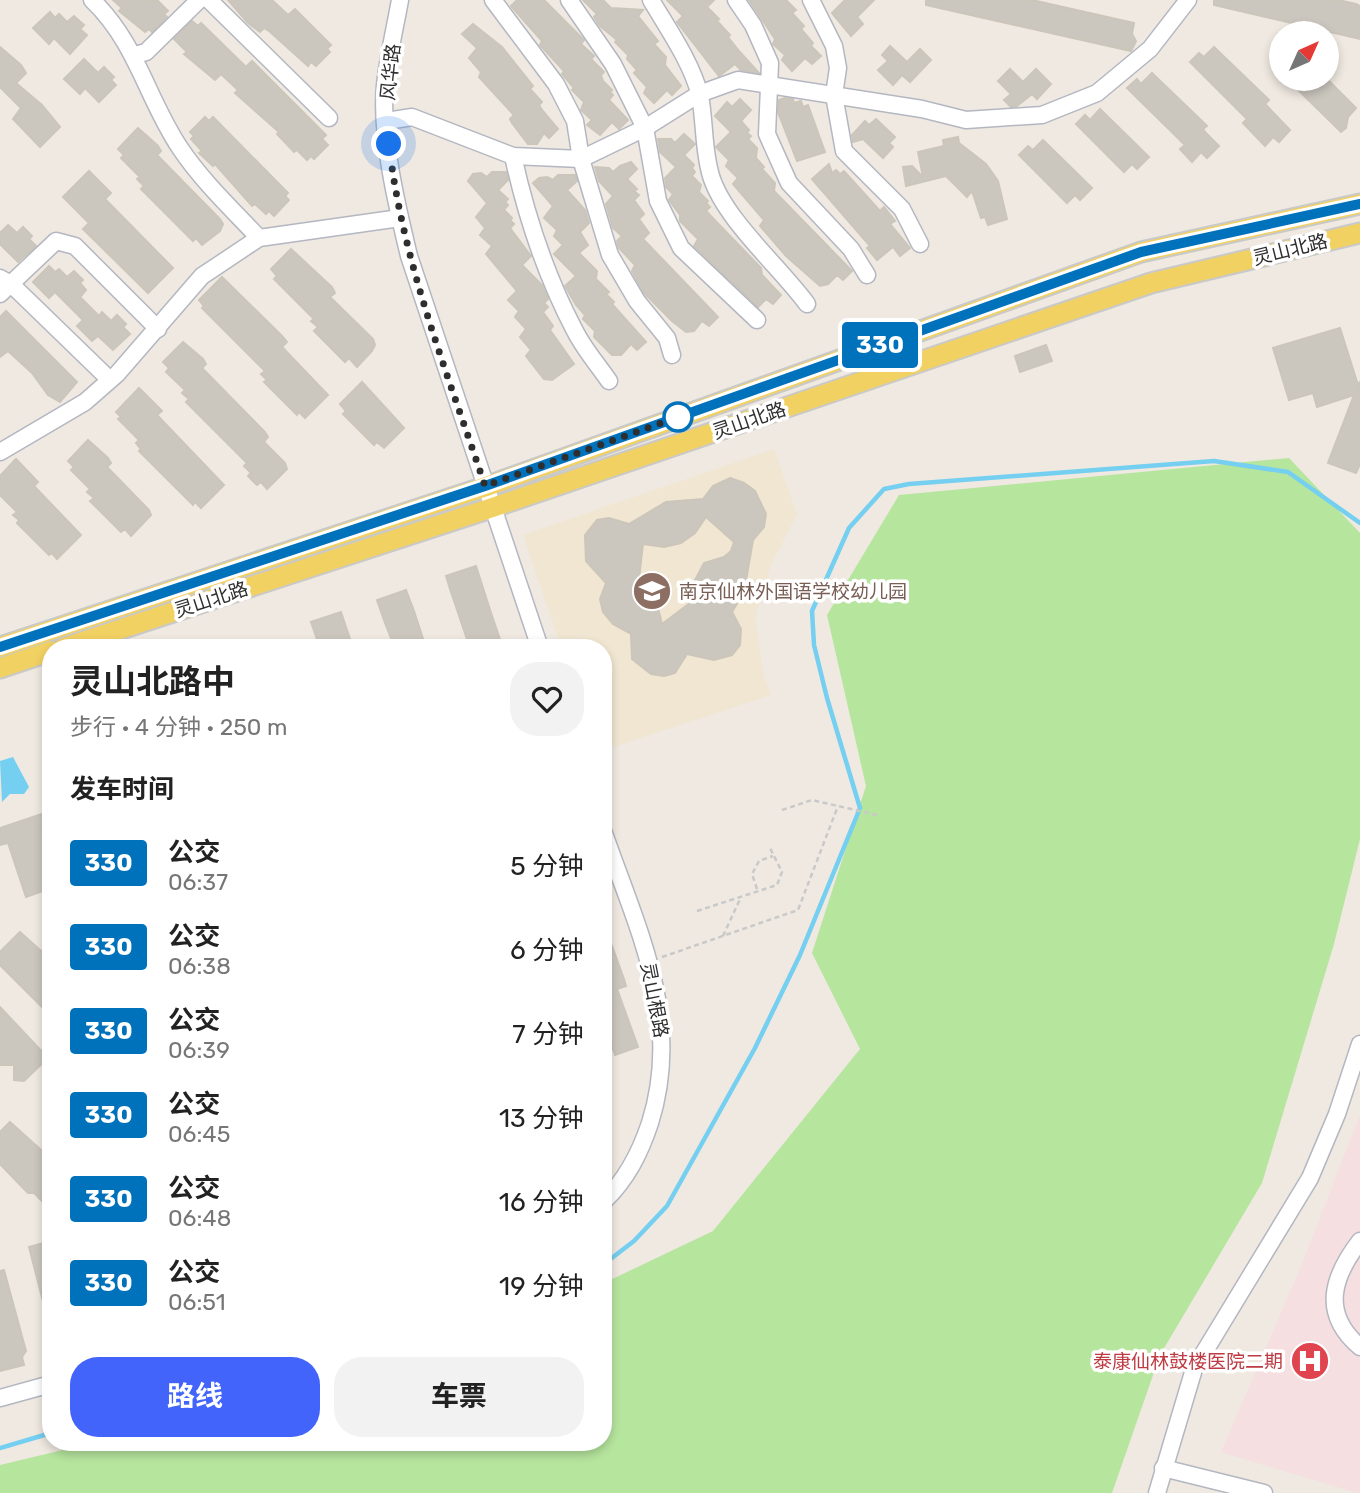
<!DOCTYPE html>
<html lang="zh">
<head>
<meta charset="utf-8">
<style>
  body { margin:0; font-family:Rubik,"Noto Sans SC",sans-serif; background:#f2f2f2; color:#222; height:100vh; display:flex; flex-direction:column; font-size:26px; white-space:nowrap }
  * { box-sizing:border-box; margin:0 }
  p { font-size:23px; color:#767676 }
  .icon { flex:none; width:38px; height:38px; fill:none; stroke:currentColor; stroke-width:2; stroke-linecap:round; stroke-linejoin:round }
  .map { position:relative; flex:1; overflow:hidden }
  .panel { position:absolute; left:42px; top:639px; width:570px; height:812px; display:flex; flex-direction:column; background:#fff; border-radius:28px; box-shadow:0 4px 10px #0003 }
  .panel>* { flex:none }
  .badge { padding:0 14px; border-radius:5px; font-size:24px; line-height:46px }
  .needle { width:46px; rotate:45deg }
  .controls { position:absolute; left:1269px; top:21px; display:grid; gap:14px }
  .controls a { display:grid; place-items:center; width:70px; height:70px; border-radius:50%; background:#fff; box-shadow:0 4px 10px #0003; font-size:35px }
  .you { position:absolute; width:35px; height:35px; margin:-18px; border:5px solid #fff; border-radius:50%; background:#1a73e8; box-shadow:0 0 0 10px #1a73e833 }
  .map>.badge { position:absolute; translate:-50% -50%; box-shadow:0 0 0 4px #fff }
  h2 { padding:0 28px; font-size:26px; line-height:63px }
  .round { display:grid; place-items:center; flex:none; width:74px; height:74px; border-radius:28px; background:#f2f2f2 }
  .headline { display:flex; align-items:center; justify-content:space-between; height:119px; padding:0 28px }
  h1 { font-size:33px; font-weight:700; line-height:52px }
  .button { display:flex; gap:14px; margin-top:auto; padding:14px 28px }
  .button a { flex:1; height:80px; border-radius:28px; background:#4264fb; color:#fff; font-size:28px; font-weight:700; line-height:80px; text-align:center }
  .button a+a { background:#f2f2f2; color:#222 }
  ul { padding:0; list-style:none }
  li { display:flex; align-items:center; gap:21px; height:84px; padding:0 28px }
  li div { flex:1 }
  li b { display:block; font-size:26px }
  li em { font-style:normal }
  li .badge { min-width:77px; font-weight:700; text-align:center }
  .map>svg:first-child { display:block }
</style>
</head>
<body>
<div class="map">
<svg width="1360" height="1493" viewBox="0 0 1360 1493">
  <rect width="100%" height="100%" fill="#efe9e1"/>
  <path fill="#f0e6d1" d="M774,449L797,514L771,565L755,617L764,677L771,695L604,750V648L561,647L523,535Z"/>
  <path fill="#f5dfe0" d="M1360,1115V1493H1357L1221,1452L1300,1269Z"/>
  <path fill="#b6e59e" d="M1289,458L1360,533V839L1334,944L1262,1183L1160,1355L1112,1493H0V1465L96,1442H604V1283L713,1231L860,1049L812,953L866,786L827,615L899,495Z"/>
  <path fill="#75cff0" d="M13,757L29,787L24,794H10L2,802L0,761Z"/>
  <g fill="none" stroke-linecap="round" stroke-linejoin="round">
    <g stroke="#75cff0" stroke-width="4.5">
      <path d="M604,1264L634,1241L667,1206L755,1048L800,955L860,808L827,698L814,645L812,611L849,528L884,489L909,484L1214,461L1288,472L1360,523"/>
      <path d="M0,1448L51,1433"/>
    </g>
  </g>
  <g fill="#cbc7bf" stroke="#cbc5ba" stroke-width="2" fill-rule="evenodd">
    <path d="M113,0H157L168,11L164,14L167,17L152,32L149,29L145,32L119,11L122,8Z"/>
    <path d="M228,0H272L288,15L295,9L331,45L327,49L330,52L316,66L311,62L308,66L269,31L264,28L260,32L248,23Z"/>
    <path d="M517,0H544L584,40L581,44L594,56L591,59L604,72L601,75L603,81L612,90L610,92L613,95L609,100L628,120L619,129L612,122L600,135L587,125L592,120L581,110L584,102L572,90L574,88L562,74L564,71L540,45L542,41L511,6Z"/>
    <path d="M583,0H603L611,8L643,10L638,16L658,41L654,44L666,57L665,65L681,86L672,95L667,90L654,103L644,93L647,87L634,73L637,70L627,59L628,55L615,42L617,40L600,26L594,17L597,14Z"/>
    <path d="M667,0H714L707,7L719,19L717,21L730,35L728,37L739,51L759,73L741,70L735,64L719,76L677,22L683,16Z"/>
    <path d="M749,0H786L796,10L792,13L804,26L801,29L813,43L811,46L821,56L812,64L805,58L792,71L782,60L785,55L773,44L775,39Z"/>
    <path d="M845,0H874L857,17L863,24L851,36L832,13Z"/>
    <path d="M926,0H1032L1134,23L1132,34L1136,41L1131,51L926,5Z"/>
    <path d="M1214,0H1338L1356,4L1360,6V39L1214,5Z"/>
    <path d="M50,12L55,18L59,14L67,22L74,16L84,25L80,29L87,35L70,54L54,38L49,44L33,28Z"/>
    <path d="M192,21L198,26L201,23L246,67L252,61L326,135L322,139L328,145L314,159L311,156L307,160L297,150L294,152L277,134L279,132L235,93L238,90L221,74L215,80L184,54L187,52L174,39Z"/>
    <path d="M473,24L502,47L533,86L530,89L542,102L539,105L542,110L558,129L549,138L544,133L537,144H528L512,123L510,119L514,115L479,77L481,72L469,58L477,48L462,34Z"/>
    <path d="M890,46L907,62L920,49L931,60L910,82L902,75L893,85L878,70L888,61L882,55Z"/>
    <path d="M0,47L21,65L26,73L16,83L42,105L60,127L40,147L13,119L21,108L0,87Z"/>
    <path d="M1214,47L1269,100L1265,104L1290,130L1279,142L1273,137L1265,146L1243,123L1247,119L1190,62L1199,53L1204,57Z"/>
    <path d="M84,59L98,73L104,67L114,77L111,80L116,85L99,102L85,88L80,94L64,79Z"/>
    <path d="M1010,69L1023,82L1036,69L1051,84L1037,99L1032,94L1017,106L1011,107L1004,100L1011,94L998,81Z"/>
    <path d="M1152,73L1207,126L1203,129L1206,133L1219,146L1207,158L1201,152L1192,162L1180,149L1185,145L1127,88L1137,79L1141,84Z"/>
    <path d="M1287,79H1327L1356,108L1348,117L1346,128L1341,132Z"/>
    <path d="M785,98L793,99L794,103L801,101L803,107L808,105L825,152L797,161L778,112L779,100Z"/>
    <path d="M740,99L751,110L741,121L749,130L747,133L751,136L748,139L757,148L756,158L764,167L762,169L775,183L774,191L852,271L843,280L837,275L828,284L820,286L786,256L760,226L764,220L733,184L738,178L726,166L729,160L716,147L731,132L715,116L727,102L732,107Z"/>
    <path d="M1100,109L1149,157L1137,169L1132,164L1124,172L1076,124L1085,115L1090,120Z"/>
    <path d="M205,117L209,121L213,117L288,193L285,196L289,200L274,216L269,211L266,214L255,204L252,206L215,164L213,166L199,153L202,151L191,139L194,136L190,132Z"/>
    <path d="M876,119L895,137L889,143L893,147L883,158L863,139L853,142L852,135L865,121L869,125Z"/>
    <path d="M138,128L158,146L161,151L157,155L220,219L223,224L220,231L202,245L196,238L193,241L141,189L144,186L137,179L140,177L121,158L124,155L118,149Z"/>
    <path d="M684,134L695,144L684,155L694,165L692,168L695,172L692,176L701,185L699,192L708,201L706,203L710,207L706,211L761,268L762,275L781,295L773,304L766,299L758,307L694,246L698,239L680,221V215L669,200L673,194L666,187L665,178L676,167L660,152L658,139H671L675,143Z"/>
    <path d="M958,137L959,143L986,164L998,181L1007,219L988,225L985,217L981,218L972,191L967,197L946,176L906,186L903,167L912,166L923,177L918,152L944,146L943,140Z"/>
    <path d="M1043,140L1092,188L1080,200L1075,195L1067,203L1019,155L1028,146L1033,150Z"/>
    <path d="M631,162L637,169L627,179L637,189L634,191L639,195L634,200L644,214L639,219L649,233L643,239L718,317L709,326L702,321L694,331L686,332L672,321L644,293L632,271L635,265L619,248L617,241L622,236L613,228L606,204L613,196L599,181L595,167L609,168L613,172L620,166Z"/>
    <path d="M829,164L832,173L836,170L840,174L844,171L880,211L884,207L895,221L890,224L910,248L900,256L893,247L877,260L867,248L870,246L812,179Z"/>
    <path d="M89,171L111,193L105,199L173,268L148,293L83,229L89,223L63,197Z"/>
    <path d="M492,172H506L508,180L498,190L508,199L505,202L508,205L504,210L512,218L510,220L514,224L510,228L531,256L522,265L542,285L548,299L544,303L548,307L543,312L553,326L550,330L574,364L552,380L544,379L526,356L531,350L520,337L526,329L515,317L519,311L508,300L517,291L486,254L492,246L480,235L485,228L476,217L487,203L468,181L473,174L481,173L487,177Z"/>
    <path d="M558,175H575L577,181L567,190L585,210L589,223L580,232L588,245L579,253L597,271L596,279L609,292L606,294L614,302L612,304L646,342L637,350L631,344L621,355H612L594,337L595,331L583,319L585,315L576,305L565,286L576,276L554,254L563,245L554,236L557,230L544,218L553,206L533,183L539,178L547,177L553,180Z"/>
    <path d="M8,225L17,233L23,227L32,236L29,239L36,246L18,262L0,244V233Z"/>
    <path d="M291,249L332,287L335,293L330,297L373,339L375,345L372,351L357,367L349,358L345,362L314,331L318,327L311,321L314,319L274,279L277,276L271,269Z"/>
    <path d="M49,266L55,272L59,269L67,277L74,271L83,280L80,283L86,290L80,297L99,316L102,312L111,321L117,315L126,324L123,327L130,334L113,350L98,336L92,341L77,326L83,320L55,292L49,298L33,282Z"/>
    <path d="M222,277L282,336L287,342L282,347L328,395L305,418L299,412L297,415L264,382L267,380L261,374L265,371L202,308L204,306L199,300Z"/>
    <path d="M6,311L77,382L60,402L48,395L32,373L8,351L0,357V317Z"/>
    <path d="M1340,328L1358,385L1360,382V464L1356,473L1328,463L1354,395L1317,407L1313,393L1289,400L1273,348Z"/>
    <path d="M183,342L203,359L206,364L202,368L265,432L268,437L264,442L285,463L287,469L267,489L261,482L257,485L248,476L251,473L244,466L247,463L186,402L189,399L182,393L185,390L166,372L169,368L163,362Z"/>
    <path d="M1046,345L1052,361L1020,372L1015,356Z"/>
    <path d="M362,382L404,428L384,448L377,442L374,445L343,414L346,411L340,404Z"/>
    <path d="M139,388L162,411L157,415L224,485L201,508L195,502L193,505L139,451L141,449L136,443L139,440L118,419L121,417L116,412Z"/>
    <path d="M88,440L108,458L111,463L107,467L149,510L151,515L131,536L125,529L121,532L90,501L94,498L87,492L90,489L71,470L74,467L68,461Z"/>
    <path d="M16,459L38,482L34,486L81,535L57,559L52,553L49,555L17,523L19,520L13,515L17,512L0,495V476Z"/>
    <path d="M730,478L744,483L755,491L766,514L764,527L753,540L744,592L732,612L741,629L740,645L732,655L714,660L687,654L675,673L664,676L651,674L632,659L631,634L613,624L603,612L600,599L606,583L586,561L585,535L597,520L609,518L629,524L666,502L703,499L713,486ZM706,517L734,542L731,551L724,557L704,563L693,584L694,600L662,624L655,596L639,578L643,544L664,547L681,543L695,533Z"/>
    <path d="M476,566L491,613L503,648H470L450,589L446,576Z"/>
    <path d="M406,590L414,611L426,648H395L385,623L377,600Z"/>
    <path d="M341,612L353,648H320L311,622Z"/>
    <path d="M51,811V827L42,830L51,856V888L26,897L8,843L0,845V828Z"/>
    <path d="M604,924L624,979L626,986L617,989L638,1047L615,1055L604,1024Z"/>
    <path d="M20,932L51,960V1016L0,965V952Z"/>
    <path d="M0,1007L48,1058L24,1081L14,1080V1065H0Z"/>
    <path d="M10,1122L51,1159V1210L34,1193H28L0,1164V1132Z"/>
    <path d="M51,1241V1316L47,1317L29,1247Z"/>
    <path d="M4,1270L26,1351L22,1357L24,1365L0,1371V1271Z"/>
  </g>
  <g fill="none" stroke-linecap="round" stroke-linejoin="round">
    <g stroke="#b4b7c1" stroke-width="19">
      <g id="minor">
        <path d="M92,0C137,43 147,99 180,148C202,181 232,209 259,238"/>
        <path d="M209,0L329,118"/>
        <path d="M400,0C395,28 388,57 385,85C380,136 397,206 409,256L540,648"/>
        <path d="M493,0L556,84L575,121L581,159L610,255L637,301L667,338L672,355"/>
        <path d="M569,0L613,64L645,128L658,201L681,248L757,320"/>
        <path d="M651,0C668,29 692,63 700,96C705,122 703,150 711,176C724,219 780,267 807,304"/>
        <path d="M736,0L753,25L770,63L767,134L789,183L851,249L867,275"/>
        <path d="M811,0L834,46L838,68L834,95L844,151L902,209L920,244"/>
        <path d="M135,55L146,52L199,0"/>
        <path d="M387,121L412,117L513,156L581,159L645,128L699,94L738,80L922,109L966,120L1042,115L1097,93L1150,49L1188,0"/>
        <path d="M513,156C526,215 547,278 575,331C584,349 598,365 609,381"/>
        <path d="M0,278L11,284L110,380"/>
        <path d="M0,294L56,241L75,246L158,329"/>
        <path d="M0,452L85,402L117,374L202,276L259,238L400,218"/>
        <path d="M604,833C638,931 683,1018 650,1123C640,1153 627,1179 604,1201"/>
        <path d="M1360,1241C1333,1276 1320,1313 1360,1347"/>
        <path d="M0,1398L51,1384"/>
        <path d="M1163,1468L1264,1493"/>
        <path d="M1157,1493L1194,1369L1310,1178L1337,1114L1360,1044"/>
      </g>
    </g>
    <g stroke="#c9c9c9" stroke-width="23">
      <g id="major">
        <path d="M0,647L485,487L1141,252L1360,204"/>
        <path d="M63,648L491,508L1151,283L1360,233"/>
        <path d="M0,668L51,651"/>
      </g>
    </g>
    <g stroke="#c9c9c9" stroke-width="2.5" stroke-dasharray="5 3.5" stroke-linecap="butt">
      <path d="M782,810L812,800L877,815"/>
      <path d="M757,889L752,874L759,861L773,856"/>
      <path d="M697,911L777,885L782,872L769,846"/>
      <path d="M723,936L741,897"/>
      <path d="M662,957L798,910L838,806"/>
    </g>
    <use href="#minor" stroke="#fff" stroke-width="16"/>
    <use href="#major" stroke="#f2d163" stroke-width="19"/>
  </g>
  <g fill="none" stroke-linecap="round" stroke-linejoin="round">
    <g stroke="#fff" stroke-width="16">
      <path id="line" d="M0,647L485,486L1141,252L1360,204"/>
    </g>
    <use href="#line" stroke="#0072bc" stroke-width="10"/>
    <path stroke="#2e2e2e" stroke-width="7" stroke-dasharray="0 12.6" d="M389,144C402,262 448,374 485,486L678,417"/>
  </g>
  <defs>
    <g id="school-disc" transform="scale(2.0125)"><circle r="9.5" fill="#8d6e63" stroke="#fff"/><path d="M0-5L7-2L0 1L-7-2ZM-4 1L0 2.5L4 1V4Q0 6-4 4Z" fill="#fff"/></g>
    <g id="hospital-disc" transform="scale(2.0125)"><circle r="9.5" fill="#e0444e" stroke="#fff"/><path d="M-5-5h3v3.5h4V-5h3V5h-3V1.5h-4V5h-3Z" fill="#fff"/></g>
  </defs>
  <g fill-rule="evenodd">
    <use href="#school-disc" x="652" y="591"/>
    <use href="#hospital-disc" x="1310" y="1361"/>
  </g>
  <circle fill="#fff" stroke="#0072bc" stroke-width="3.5" cx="678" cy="417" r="14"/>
  <g text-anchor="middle" stroke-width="7" stroke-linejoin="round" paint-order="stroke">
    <g font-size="19" fill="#2e2e2e" stroke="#fff">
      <text transform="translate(390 72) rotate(-84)" y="7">风华路</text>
      <text transform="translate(1290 249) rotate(-14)" y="7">灵山北路</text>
      <text transform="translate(749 420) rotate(-19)" y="7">灵山北路</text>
      <text transform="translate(211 599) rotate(-18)" y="7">灵山北路</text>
      <text transform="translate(655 1000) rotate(79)" y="7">灵山根路</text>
    </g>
    <g font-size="19" fill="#785e54" stroke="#fff" text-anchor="start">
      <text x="679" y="598">南京仙林外国语学校幼儿园</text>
    </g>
    <g font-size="19" fill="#be3a42" stroke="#fff" text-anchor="end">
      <text x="1283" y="1368">泰康仙林鼓楼医院二期</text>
    </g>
  </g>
</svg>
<div class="controls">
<a><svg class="needle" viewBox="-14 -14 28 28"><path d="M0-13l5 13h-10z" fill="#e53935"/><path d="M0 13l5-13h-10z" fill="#767676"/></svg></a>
</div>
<div class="you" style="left:389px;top:144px"></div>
<b class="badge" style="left:880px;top:345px;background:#0072bc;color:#fff">330</b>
<section class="panel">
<div class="headline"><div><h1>灵山北路中</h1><p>步行 · 4 分钟 · 250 m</p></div><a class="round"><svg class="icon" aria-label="heart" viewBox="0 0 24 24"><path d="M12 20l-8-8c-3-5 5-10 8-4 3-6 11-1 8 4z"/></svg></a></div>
<h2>发车时间</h2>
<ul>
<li><span class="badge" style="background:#0072bc;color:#fff">330</span><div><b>公交</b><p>06:37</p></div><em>5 分钟</em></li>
<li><span class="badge" style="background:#0072bc;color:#fff">330</span><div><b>公交</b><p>06:38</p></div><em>6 分钟</em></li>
<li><span class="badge" style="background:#0072bc;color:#fff">330</span><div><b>公交</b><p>06:39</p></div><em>7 分钟</em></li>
<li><span class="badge" style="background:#0072bc;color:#fff">330</span><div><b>公交</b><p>06:45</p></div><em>13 分钟</em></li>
<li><span class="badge" style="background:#0072bc;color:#fff">330</span><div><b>公交</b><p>06:48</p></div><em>16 分钟</em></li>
<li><span class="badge" style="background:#0072bc;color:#fff">330</span><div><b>公交</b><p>06:51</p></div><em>19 分钟</em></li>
</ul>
<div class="button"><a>路线</a><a>车票</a></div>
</section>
</div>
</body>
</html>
